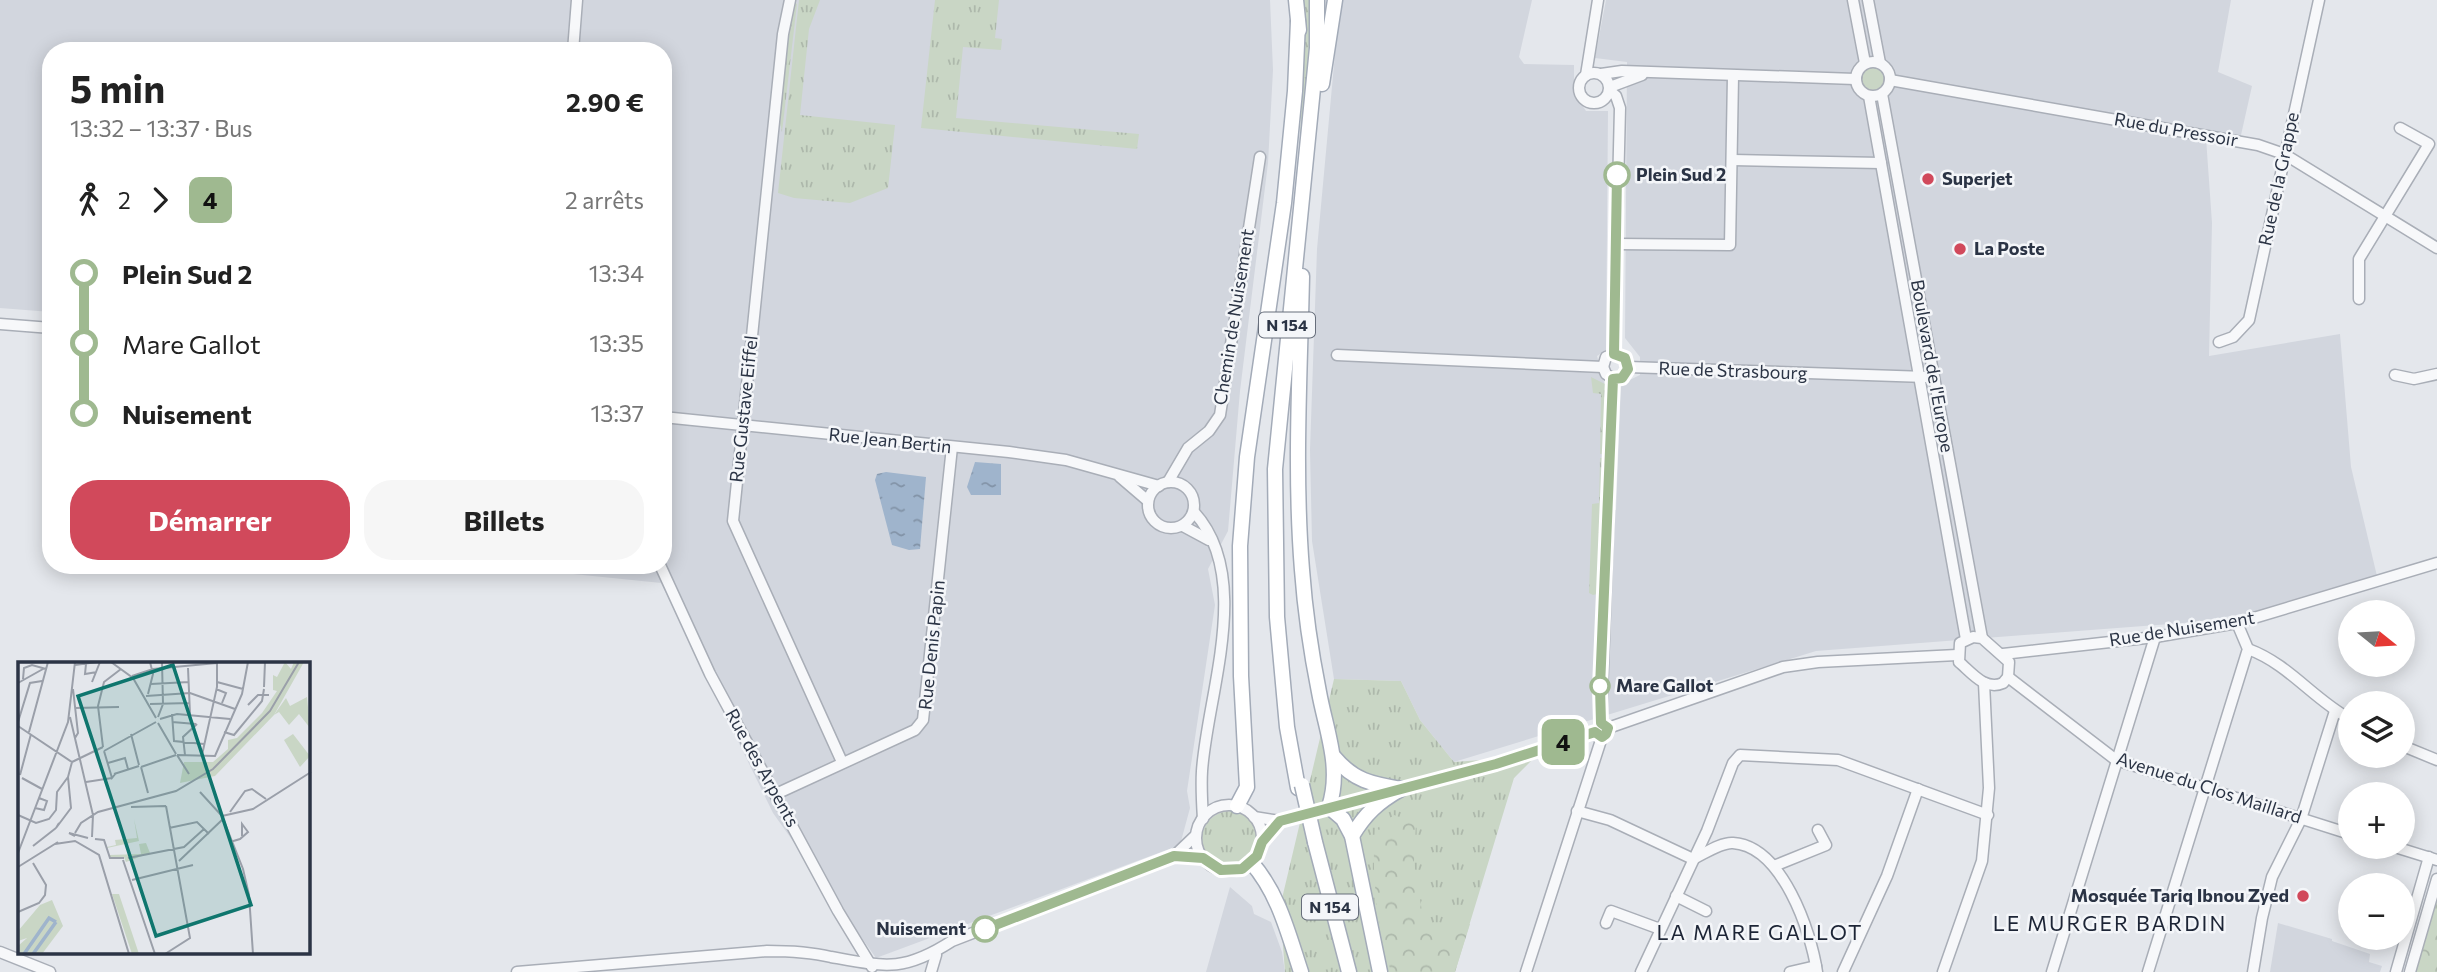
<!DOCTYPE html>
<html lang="fr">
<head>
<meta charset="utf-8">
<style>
  body { margin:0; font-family:Commissioner,sans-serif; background:#f6f6f6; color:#222; height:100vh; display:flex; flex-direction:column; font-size:26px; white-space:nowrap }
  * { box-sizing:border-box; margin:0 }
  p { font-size:23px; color:#767676 }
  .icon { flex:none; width:38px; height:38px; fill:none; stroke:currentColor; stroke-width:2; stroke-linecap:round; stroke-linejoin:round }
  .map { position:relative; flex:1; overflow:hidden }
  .side { position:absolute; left:42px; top:42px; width:630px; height:532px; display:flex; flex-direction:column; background:#fff; border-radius:28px; box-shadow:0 4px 18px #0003 }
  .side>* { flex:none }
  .badge { padding:0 14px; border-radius:10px; font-size:24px; line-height:46px }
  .needle { width:46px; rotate:108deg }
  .fabs { position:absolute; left:2338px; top:600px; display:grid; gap:14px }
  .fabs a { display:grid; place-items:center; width:77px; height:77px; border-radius:50%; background:#fff; box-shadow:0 4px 18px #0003; font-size:35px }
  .map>.badge { position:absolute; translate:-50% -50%; box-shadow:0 0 0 4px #fff }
  .legs { display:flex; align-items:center; gap:10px; height:77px; padding:0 28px; font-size:23px }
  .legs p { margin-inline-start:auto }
  .summary { display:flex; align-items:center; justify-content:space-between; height:119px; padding:0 28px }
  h1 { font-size:38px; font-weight:700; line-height:52px }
  .button { display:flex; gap:14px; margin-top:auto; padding:14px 28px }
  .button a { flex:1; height:80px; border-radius:28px; background:#d1495b; color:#fff; font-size:28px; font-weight:700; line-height:80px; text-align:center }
  .button a+a { background:#f6f6f6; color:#222 }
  ul { padding:0 28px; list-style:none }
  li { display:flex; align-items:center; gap:24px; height:70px; font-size:26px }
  li i { display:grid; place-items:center; width:10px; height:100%; margin:0 9px; background:currentColor }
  li i::after { content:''; width:18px; height:18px; margin:-9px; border:5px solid; border-radius:50%; background:#fff }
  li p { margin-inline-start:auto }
  li:first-child i { background:linear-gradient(#0000 50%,currentColor 0) }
  li:last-child i { background:linear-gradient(currentColor 50%,#0000 0) }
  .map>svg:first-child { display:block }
</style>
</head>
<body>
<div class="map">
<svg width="2437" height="972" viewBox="0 0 2437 972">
  <defs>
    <pattern id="grass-tufts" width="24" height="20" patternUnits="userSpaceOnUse" patternTransform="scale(1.75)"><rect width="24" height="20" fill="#c9d6c5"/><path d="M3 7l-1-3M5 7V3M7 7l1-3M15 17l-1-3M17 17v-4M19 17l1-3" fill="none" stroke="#adb8ab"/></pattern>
    <pattern id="forest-crowns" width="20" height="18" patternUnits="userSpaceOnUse" patternTransform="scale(1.75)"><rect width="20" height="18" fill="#c9d6c5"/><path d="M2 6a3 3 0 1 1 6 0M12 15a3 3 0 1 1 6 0" fill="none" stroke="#adb8ab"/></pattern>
    <pattern id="water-ripples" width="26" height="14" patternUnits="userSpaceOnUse" patternTransform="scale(1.75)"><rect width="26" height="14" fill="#9fb4cc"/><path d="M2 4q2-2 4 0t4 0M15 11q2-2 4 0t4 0" fill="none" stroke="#8293a7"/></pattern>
  </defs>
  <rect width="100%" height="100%" fill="#e4e7ec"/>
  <g fill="#d2d6de">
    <path d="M0,0H1270L1273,70L1268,163L1240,391L1228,531L1208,569L1215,605L1187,791L1190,808L1180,845L876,958L773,813L661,583L544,571V565H663V51H51V312L0,308Z"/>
    <path d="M1340,0H1532L1519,57L1524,64L1574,65V93L1586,111H1608L1606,350L1597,356L1606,390L1603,510H1616L1621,384L1640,375V357L1625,338L1627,62L1595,58L1606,0H2231L2218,72L2252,86L2239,144L2206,138L2212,223L2209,356L2340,334L2351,467L2377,576L2260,611L2196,622L1816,651L1454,762L1420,720L1401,681L1334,679L1312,541L1310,450L1317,249Z"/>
    <path d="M1230,887L1252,906L1254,914L1271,922L1282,952L1285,972H1206Z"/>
    <path d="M2278,923L2332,939V941L2370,954L2369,962L2382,966L2380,972H2270Z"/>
  </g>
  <g fill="url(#grass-tufts)">
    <path d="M799,0H820L809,29L800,115L895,125L888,188L850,203L794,198L778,193Z"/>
    <path d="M935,0H999L995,38L1002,39L1001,50L963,47L956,118L1139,134L1137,149L921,128Z"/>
    <path d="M1299,0H1313L1299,162L1303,70Z"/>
    <path d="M793,1L797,4L782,132L779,119L787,27Z"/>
    <circle cx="1873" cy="78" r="14"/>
    <path d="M1591,377L1605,384L1603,454H1600L1601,394L1593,393Z"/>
    <path d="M1600,458H1602L1597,594L1593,595L1589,593L1592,504L1599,503Z"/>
    <path d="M1334,679L1401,681L1420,720L1454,762L1536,756L1514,778L1455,972H1285L1280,907Z"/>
    <circle cx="1230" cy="839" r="28"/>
  </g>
  <g fill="url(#forest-crowns)">
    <path d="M1394,815L1416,823L1414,862L1424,924L1443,934L1461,922L1470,924L1455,972H1391C1378,924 1371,880 1375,830Z"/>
    <path d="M2437,878V972H2410Z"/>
  </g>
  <g fill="url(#water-ripples)">
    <path d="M975,462L1001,464V495H971L967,487Z"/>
    <path d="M886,472L926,477L920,549L909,550L892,545L875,480L877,474Z"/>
  </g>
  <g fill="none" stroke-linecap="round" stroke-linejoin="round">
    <g stroke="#a9aeb7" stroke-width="13">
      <g id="minor">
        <path d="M790,0L783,34L733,521L842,762"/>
        <path d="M1853,0L1865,63"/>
        <path d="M1868,0L1880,63"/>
        <path d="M573,51L577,0"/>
        <circle cx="1873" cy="79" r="17"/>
        <circle cx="1594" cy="88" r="15"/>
        <path d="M1601,74L1622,71L1855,79"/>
        <path d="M1586,75L1598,0"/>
        <path d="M1890,80L2258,145L2284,154L2437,248"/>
        <path d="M1610,87L1642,75"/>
        <path d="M1610,91L1616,96L1620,108L1614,354"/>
        <path d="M1882,94L1982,638"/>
        <path d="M1869,96L1966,639"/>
        <path d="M1733,160L1881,163"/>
        <path d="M1616,244L1730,245L1733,76"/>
        <path d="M2359,299V259L2429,144L2400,128"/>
        <path d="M0,324L51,328"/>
        <path d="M2219,342L2233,337L2249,320L2319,0"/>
        <path d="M1337,355L1603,367"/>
        <path d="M1603,367L1606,357L1614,354L1625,358L1628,367"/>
        <path d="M1603,367L1606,374L1613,379L1625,376L1628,367"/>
        <path d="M1628,367L1926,377"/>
        <path d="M2395,375L2414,379L2437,374"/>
        <path d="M663,417L1009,452L1066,460L1159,486"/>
        <path d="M1120,477L1148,501"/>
        <circle cx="1171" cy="505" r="23"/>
        <path d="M1168,482L1188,448L1209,431L1220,415L1260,157"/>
        <path d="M1194,512C1254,577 1207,695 1202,771C1201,787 1202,803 1203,819"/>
        <path d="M1183,526L1209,540"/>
        <path d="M660,565L710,674L838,911L872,967"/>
        <path d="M1973,637L1982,638L2009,662L2008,677L2003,683C1985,691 1972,673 1959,662L1960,643Z"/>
        <path d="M2248,649C2289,664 2313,699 2350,719"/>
        <path d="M2003,654L2155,637L2237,623L2437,563"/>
        <path d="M2008,677L2116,760L2350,834"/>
        <path d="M1601,723L1613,379"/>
        <path d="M1608,728L1783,667L1818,662L1957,655"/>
        <path d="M2403,746L2437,760"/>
        <path d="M776,794L915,730L923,720L952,447"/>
        <circle cx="1229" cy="838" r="33"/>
        <path d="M1577,811L1610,820L1693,859C1704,854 1721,842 1733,843C1782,846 1811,931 1817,972"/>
        <path d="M1254,817L1280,821L1496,764L1595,732L1602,737L1608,728L1601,723"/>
        <path d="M2395,847L2437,860"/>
        <path d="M1174,856L1196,835"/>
        <path d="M1774,866L1826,845L1818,830"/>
        <path d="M1676,896L1706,911"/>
        <path d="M1606,923L1611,911L1660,929"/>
        <path d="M0,952L50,972"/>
        <path d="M517,972L767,951C789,951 810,952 831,957C886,967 904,972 952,941L1159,861L1174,856L1203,858"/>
        <path d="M931,972L936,955"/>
        <path d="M1526,972L1602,737"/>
        <path d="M1641,972L1707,831L1733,763L1740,755L1838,760L1988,815"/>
        <path d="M1790,972L1816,966"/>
        <path d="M1843,972L1887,876L1918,789"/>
        <path d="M1943,972L1982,861L1989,788L1984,683"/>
        <path d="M2052,972L2155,637"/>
        <path d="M2148,972L2248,649L2237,623"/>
        <path d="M2253,972L2262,918L2272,877L2301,819L2335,711"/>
        <path d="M2396,972L2429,857"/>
        <path d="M2410,972L2437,879"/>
      </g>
    </g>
    <g stroke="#a3abb8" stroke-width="17">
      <g id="major">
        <path d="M1296,0L1299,30"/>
        <path d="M1322,84L1335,0"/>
        <path d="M1302,276C1300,374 1294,471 1302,570C1305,611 1311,652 1319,692C1326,731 1342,767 1329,807L1343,819L1352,836L1380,972"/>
        <path d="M1334,757C1354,781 1372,784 1401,789"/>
        <path d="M1298,788L1287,727L1277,617L1275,469L1317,48V0"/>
        <path d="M1237,806L1247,787L1241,676L1240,546L1247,457L1284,203L1295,91L1298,21"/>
        <path d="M1352,836C1365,814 1378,802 1401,789"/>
        <path d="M1315,842L1349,972"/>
        <path d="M1251,862C1279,894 1288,933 1301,972"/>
      </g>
    </g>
    <use href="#minor" stroke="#f7f8fa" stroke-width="10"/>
    <use href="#major" stroke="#fff" stroke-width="14"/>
    <g stroke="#a3abb8" stroke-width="17" stroke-linecap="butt">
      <path id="major-bridge" d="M1302,785L1315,842"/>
    </g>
    <use href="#major-bridge" stroke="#fff" stroke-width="14"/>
  </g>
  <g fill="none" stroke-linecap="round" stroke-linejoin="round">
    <g stroke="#fff" stroke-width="16">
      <path id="line-1" d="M985,929L1174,856L1203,858L1221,870L1242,869L1257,856L1262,842L1280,821L1496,764L1595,732L1602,737L1606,734L1608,728L1601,723L1600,687L1613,379L1622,378L1628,369L1625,358L1614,354L1617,175"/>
    </g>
    <use href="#line-1" stroke="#9fb990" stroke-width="10"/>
  </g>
  <g fill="#fff" stroke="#9fb990" stroke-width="3.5">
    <circle cx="1617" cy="175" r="12"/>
    <circle cx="1600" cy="686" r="9"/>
    <circle cx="985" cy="929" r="12"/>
  </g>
  <g fill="#d1495b" stroke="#f4f6f9" stroke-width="2.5">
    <circle cx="1928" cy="179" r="7"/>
    <circle cx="1960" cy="249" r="7"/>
    <circle cx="2303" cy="896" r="7"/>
  </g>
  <g text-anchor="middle" stroke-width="5" stroke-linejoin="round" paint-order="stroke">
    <g fill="#f4f6f9" stroke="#676e7b" stroke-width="2">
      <rect x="1259" y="312.5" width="56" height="25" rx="5"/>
      <rect x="1302" y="894.5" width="56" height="25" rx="5"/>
    </g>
    <g font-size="16" font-weight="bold" fill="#2b3445">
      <text x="1287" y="331">N 154</text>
      <text x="1330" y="913">N 154</text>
    </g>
    <g font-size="18" fill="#2b3445" stroke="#f4f6f9">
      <text transform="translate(2176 130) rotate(10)" y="6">Rue du Pressoir</text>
      <text transform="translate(2279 179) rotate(-78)" y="6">Rue de la Grappe</text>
      <text transform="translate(1234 317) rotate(-81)" y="6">Chemin de Nuisement</text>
      <text transform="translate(1932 366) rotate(80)" y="6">Boulevard de l'Europe</text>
      <text transform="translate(1733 371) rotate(2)" y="6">Rue de Strasbourg</text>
      <text transform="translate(744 409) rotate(-84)" y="6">Rue Gustave Eiffel</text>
      <text transform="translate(890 441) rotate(6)" y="6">Rue Jean Bertin</text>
      <text transform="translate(2182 629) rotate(-9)" y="6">Rue de Nuisement</text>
      <text transform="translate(932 645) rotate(-84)" y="6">Rue Denis Papin</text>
      <text transform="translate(762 768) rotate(61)" y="6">Rue des Arpents</text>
      <text transform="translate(2209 788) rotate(18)" y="6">Avenue du Clos Maillard</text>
    </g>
    <g font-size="18" font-weight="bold" fill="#2b3445" stroke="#f4f6f9" text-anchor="start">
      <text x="1636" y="181">Plein Sud 2</text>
      <text x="1616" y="692">Mare Gallot</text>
      <text x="966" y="935" text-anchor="end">Nuisement</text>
    </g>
    <g font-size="18" font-weight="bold" fill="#2b3445" stroke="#f4f6f9" text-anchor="start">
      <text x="1942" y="185">Superjet</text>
      <text x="1974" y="255">La Poste</text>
      <text x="2289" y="902" text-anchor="end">Mosquée Tariq Ibnou Zyed</text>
    </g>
    <g font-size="21" letter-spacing="2" fill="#1d2536" stroke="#f4f6f9">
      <text x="2110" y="931">LE MURGER BARDIN</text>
      <text x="1760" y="940">LA MARE GALLOT</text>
    </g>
  </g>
  <g transform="translate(18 662)">
    <rect width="292" height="292" fill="#e4e7ec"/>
    <path d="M267,0L273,7L276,0H286L256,53L197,114L162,121L166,100H195L210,87V78L219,76L244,51L259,29L255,28V13L259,15ZM116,157L121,179L89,186L91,193L123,192L121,182L128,181L132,191L108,200L106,195L92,196L91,194L87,179L89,185L98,183L97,178L119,176ZM94,232H101L121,292H114ZM34,238L45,264L24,292H0V284L9,276L0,279V269L22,243Z" fill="#c9d6c5"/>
    <path d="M289,35L292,66L281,52L271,63L261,50L256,53L268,36L272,44ZM275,72L292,94L282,105L266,78Z" fill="#c9d6c5"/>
    <path fill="none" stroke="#9fb4cc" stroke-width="3.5" d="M6,292L31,256L38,260M15,292L38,260"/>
    <path fill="none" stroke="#9a9fa9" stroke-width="2" d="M93,0L115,16L138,56M68,2L67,12L79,10M57,3L79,0M170,6L172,52M114,14L135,7L199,1M5,17L6,6L14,3L28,7M74,20L82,0M199,20L225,27M0,21L25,7M133,22L171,20M246,25L247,0M55,27L60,71L57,76M198,27L208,31L204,41M130,32L135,12L132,0M128,34L172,31L217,47M132,42L172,41M230,43L240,33H251M57,46L101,45M154,52L156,79L186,82M52,55L75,153L74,175M140,55L145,42L144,0M142,57L159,52L212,57M0,60L12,21L24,19M154,60L178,62M140,61L158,92M0,64L54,100L85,85M11,70L30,0M206,70L216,73L244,39L246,27M113,72L121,103M85,85L80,44L86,20L103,7M86,89L138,60M86,89L94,116L98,111M159,93L197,94L224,32L230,0M159,93L171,112M167,93L165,75L179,62M184,93L199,25V0M90,101L107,96L110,107M123,105L158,93M123,105L130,131M96,112L121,104M2,113L13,72M4,116L24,127M68,120L94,116M182,130L204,154L225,207L231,233L235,292M113,145L148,144M17,146L26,148L29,139L21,136M212,150L227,129L234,127L248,137M0,153L18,161L31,157L38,148L39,130L50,115M204,154L235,147L293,110M41,161L38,166L53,146L50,115L54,100M151,166L179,160L191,172M57,171L63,161L80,150L158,129L195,107L252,49L281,0M57,174L51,171L70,176M77,177L86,178L92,196H106M212,180L222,177L230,170L224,162V174M37,182L57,179L81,193L111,292M15,184L38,166M0,191L50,60L57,0M110,196L166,185L186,167M105,198L137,292M161,199L205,157M0,205L40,180M114,218L175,203M0,250L21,241L27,233L28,223L15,201M147,292L172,276L148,144"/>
    <path fill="#0f766e" fill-opacity="0.15" stroke="#0f766e" stroke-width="3.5" d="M155,3L233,243L138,274L60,34Z"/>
    <rect width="292" height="292" fill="none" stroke="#2b3445" stroke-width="3.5"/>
  </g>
</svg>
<div class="fabs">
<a><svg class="needle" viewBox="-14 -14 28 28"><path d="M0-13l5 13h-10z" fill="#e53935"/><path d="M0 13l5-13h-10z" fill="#767676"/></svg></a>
<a><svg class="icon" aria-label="layers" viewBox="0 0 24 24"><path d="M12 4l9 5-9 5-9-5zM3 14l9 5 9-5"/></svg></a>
<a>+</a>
<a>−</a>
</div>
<b class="badge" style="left:1563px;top:742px;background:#9fb990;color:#111">4</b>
<section class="side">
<div class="summary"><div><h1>5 min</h1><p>13:32 – 13:37 · Bus</p></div><b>2.90 €</b></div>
<div class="legs"><svg class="icon" aria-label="walk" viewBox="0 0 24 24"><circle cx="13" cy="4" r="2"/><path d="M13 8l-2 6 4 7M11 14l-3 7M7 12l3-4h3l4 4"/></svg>2<svg class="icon" aria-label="forward" viewBox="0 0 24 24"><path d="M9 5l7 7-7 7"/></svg><b class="badge" style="background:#9fb990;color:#111">4</b><p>2 arrêts</p></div>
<ul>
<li><i style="color:#9fb990"></i><b>Plein Sud 2</b><p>13:34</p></li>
<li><i style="color:#9fb990"></i><span>Mare Gallot</span><p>13:35</p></li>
<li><i style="color:#9fb990"></i><b>Nuisement</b><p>13:37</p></li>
</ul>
<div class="button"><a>Démarrer</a><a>Billets</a></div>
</section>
</div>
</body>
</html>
